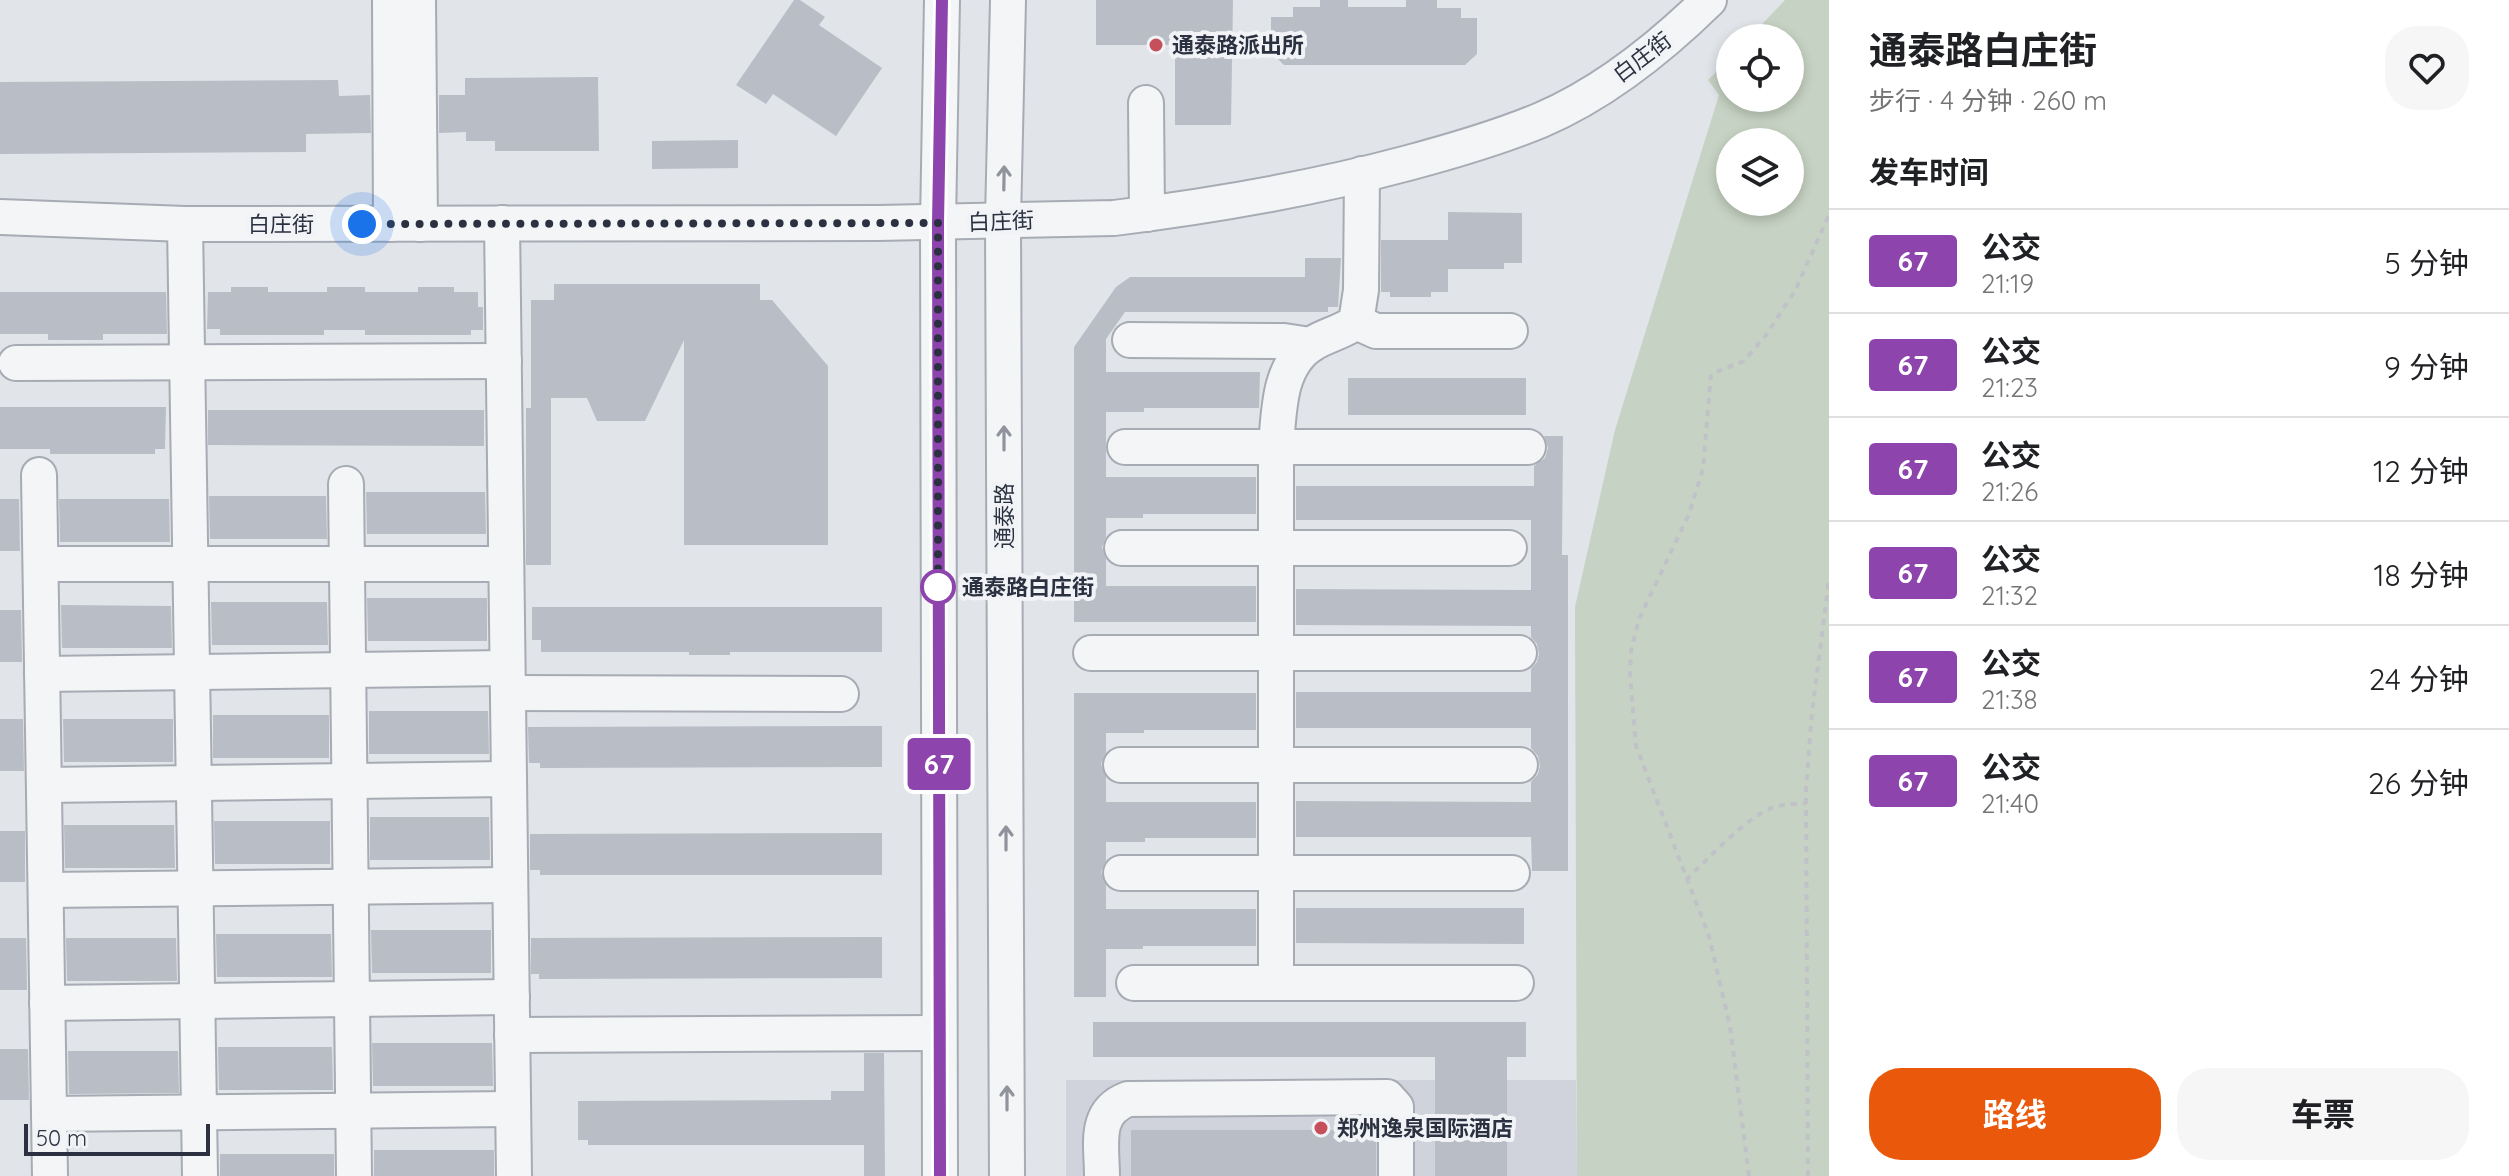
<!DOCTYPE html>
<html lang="zh">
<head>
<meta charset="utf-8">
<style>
  body { margin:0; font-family:Quicksand,"Noto Sans SC",sans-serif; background:#f6f6f6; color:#202124; height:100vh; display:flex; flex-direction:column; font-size:30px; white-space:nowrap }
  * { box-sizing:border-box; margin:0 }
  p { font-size:26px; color:#757577 }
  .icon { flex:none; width:44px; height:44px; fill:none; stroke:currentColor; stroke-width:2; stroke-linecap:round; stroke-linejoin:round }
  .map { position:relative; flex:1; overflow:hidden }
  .side { display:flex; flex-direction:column; background:#fff; width:680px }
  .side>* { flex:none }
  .badge { padding:0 16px; border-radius:6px; font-size:28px; line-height:52px }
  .tools { position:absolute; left:1716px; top:24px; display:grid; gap:16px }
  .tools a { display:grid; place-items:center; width:88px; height:88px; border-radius:50%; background:#fff; box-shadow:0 4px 12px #0003; font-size:40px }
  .scale { position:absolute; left:24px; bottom:20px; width:186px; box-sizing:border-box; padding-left:8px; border:4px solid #2b3140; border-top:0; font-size:22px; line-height:28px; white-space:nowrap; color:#2b3140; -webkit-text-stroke:6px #f1f3f6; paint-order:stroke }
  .you { position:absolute; width:40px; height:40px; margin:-20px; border:6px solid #fff; border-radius:50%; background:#1a73e8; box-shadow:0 0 0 12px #1a73e833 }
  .map>.badge { position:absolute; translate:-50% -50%; box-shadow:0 0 0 4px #fff }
  h2 { padding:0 40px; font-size:30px; line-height:72px }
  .round { display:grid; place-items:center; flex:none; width:84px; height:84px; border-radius:32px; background:#f6f6f6 }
  .head { display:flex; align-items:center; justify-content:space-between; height:136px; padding:0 40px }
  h1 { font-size:38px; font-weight:700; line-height:60px }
  .action { display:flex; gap:16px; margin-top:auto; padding:16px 40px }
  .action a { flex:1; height:92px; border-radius:32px; background:#ea580c; color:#fff; font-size:32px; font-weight:700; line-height:92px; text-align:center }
  .action a+a { background:#f6f6f6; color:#202124 }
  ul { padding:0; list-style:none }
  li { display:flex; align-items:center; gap:24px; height:104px; padding:0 40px; border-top:2px solid #e0e0e0 }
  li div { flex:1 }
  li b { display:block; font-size:30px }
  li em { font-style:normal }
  li .badge { min-width:88px; font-weight:700; text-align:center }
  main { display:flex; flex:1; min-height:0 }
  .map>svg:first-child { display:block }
</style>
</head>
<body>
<main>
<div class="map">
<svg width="1829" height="1176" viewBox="0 0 1829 1176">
  <rect width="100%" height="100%" fill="#e1e4e9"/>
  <path fill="#d0d3db" d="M1066,1080H1576L1577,1176H1066Z"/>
  <path fill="#c6d2c3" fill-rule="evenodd" d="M1785,0H1829V1176H1577L1575,607L1615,430L1719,95L1708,80L1730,58V98H1790V38H1749ZM1730,142H1790V202H1730Z"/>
  <g fill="#b9bdc5">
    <path d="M794,0H800L825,17L819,25L882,68L836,136L773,94L766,104L736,85Z"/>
    <path d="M1096,0H1233L1231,125H1175V45H1096Z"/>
    <path d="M1320,0H1348V7H1406V0H1437V8H1461V18H1477V54L1465,65H1284L1271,52V17H1293V7H1320Z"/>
    <path d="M598,77L599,151H495V141H466V132L439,133V95H465V78Z"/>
    <path d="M338,80L339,96L370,95L371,133L306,134V152L0,154V82Z"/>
    <path d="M738,140V168L652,169V141Z"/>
    <path d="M1448,212L1522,213V263H1504V269H1448V292H1431V297H1390V292H1381V240H1448Z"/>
    <path d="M1305,258H1341L1338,307H1328V312H1125L1106,339V372H1260L1259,408H1144V412H1106V477H1256V514H1143V518H1106V537L1102,547L1106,559V586H1256V622H1074V347L1116,287L1130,277H1305Z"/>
    <path d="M554,284H760V300H772L828,366V545H684V340L645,421H597L587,398H551V565H526V408H531V300H554Z"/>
    <path d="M231,287H268V292H327V287H365V292H418V287H454V292H478V307H483V330H471V335H365V330H324V335H220V329H207L208,292H231Z"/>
    <path d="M0,292H166L167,334H103V340H48V334H0Z"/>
    <rect x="1348" y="378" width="178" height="37"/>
    <path d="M0,407H166L165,449H155V454H50V449H0Z"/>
    <path d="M208,410H484V446L208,445Z"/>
    <path d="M1544,436H1563L1562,555H1568V871H1532L1531,837H1296V801L1531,802V782L1538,774L1540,766L1538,756L1531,748V728H1296V692H1531V669L1537,662L1539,654L1537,644L1531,637V626L1296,625V589L1531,590V520H1296V486H1534V466L1545,458L1548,448Z"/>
    <path d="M366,492H485L486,534H367Z"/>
    <path d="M209,496H326L327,539H210Z"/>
    <path d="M0,499H19L20,551H0Z"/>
    <path d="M59,499H169L170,542H60Z"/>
    <path d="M367,598H487V641H368Z"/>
    <path d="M211,602H327L328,645H212Z"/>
    <path d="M61,605L171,606L172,648H62Z"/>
    <path d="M532,607H882V652H730V655H689V652H541V640H532Z"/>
    <path d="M0,610H21L22,662H0Z"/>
    <path d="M1074,693H1256V730H1144V733H1106V753L1101,764L1106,777V802H1256V838H1145V842H1106V861L1101,872L1106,885V909H1256V946H1143V949H1106V997H1074Z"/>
    <path d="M369,711H488L489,754H369Z"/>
    <rect x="213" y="715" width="116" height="43"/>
    <path d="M0,719H23L24,771H0Z"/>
    <path d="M63,719H173V762H64Z"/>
    <path d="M882,726V767L540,768V763H529L528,727Z"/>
    <path d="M370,817H489L490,860H370Z"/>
    <path d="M214,821H330V864H215Z"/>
    <path d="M64,825H174L175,868H65Z"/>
    <rect x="0" y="831" width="25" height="51"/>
    <path d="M882,833V875H540V870H530V834Z"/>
    <path d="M1296,908H1524V944L1296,943Z"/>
    <path d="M371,930H491V973H372Z"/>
    <path d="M216,934H331L332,977H217Z"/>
    <path d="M882,937V978L539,979V974H531V938Z"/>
    <path d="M0,938H26L27,990H0Z"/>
    <path d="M66,938H176L177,981H67Z"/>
    <path d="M1093,1022H1526V1057H1507V1176H1435V1057H1093Z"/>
    <path d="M372,1043H492L493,1086H373Z"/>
    <path d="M218,1047H332L333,1090H219Z"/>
    <path d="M0,1049H28L29,1100H0Z"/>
    <path d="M68,1051H178L179,1093L69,1094Z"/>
    <path d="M864,1053H884L885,1176H864V1145H588V1140H578V1101L831,1100V1091H864Z"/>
    <rect x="1131" y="1130" width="245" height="46"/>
    <rect x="374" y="1150" width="120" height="26"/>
    <rect x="220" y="1154" width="114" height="22"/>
  </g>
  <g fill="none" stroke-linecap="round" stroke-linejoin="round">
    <g stroke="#a7abb3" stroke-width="38">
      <g id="minor">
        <path d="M390,0L391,224"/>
        <path d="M418,0L420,224"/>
        <path d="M1146,103L1147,214"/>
        <path d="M0,217L185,224L878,223L1114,218C1213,206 1311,189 1408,163C1453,151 1498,138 1541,120C1604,93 1661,47 1709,0"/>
        <path d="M502,223L514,1176"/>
        <path d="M185,224L200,1176"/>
        <path d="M1356,322L1376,331H1510"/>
        <path d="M1130,340L1284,341L1310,345"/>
        <path d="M16,363L504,361"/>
        <path d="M1125,447H1528"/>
        <path d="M39,475L50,1176"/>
        <path d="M346,484L354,1176"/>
        <path d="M1122,548H1509"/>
        <path d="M41,564H506"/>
        <path d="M1091,653H1519"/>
        <path d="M42,674L507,668"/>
        <path d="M508,693L841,694"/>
        <path d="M1121,765H1520"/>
        <path d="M44,785L509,779"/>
        <path d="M1121,873H1512"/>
        <path d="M46,890L510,885"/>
        <path d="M1134,983H1516"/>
        <path d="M1276,983V447C1279,412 1278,365 1312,344C1326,335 1343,332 1356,322L1361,290L1362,174"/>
        <path d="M47,1003L512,997"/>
        <path d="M512,1035L939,1033"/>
        <path d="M49,1114L513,1109"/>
        <path d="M940,1176L938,223L942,0"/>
        <path d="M1007,1176L1003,220L1008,0"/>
        <path d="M1102,1176C1102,1145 1093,1112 1128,1099L1387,1097L1396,1107V1176"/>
      </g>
    </g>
    <g stroke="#c0c2c7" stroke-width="4" stroke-dasharray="6 6" stroke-linecap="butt">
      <path d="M1686,880C1708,859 1746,817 1774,807C1784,804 1796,804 1806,803"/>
      <path d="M1749,1176L1730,1026L1709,936L1636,746L1630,674L1631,651L1639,619L1689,514L1703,469L1711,374L1744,361L1766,335L1795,291L1829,215"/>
      <path d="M1808,1176L1806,789L1812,712L1829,580"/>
    </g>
    <use href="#minor" stroke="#f4f5f7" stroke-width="34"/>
  </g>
  <defs><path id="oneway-shaft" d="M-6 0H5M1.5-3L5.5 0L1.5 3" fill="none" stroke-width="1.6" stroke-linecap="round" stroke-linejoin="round" transform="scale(2)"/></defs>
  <g stroke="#90939c">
    <use href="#oneway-shaft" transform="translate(1004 178) rotate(-89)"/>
    <use href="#oneway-shaft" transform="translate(1004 438) rotate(-90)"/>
    <use href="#oneway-shaft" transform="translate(1006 838) rotate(-90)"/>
    <use href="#oneway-shaft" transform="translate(1007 1098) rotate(-90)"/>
  </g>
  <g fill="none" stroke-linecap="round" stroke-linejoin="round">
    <g stroke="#fff" stroke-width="18">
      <path id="line" d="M940,1176L938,223L942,0"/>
    </g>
    <use href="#line" stroke="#8e44ad" stroke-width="12"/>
    <path stroke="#2b3140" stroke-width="8" stroke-dasharray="0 14.4" d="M362,224L938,223V597V587"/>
  </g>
  <g fill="#c54f5a" stroke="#f1f3f6" stroke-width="3">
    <circle cx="1156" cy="45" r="8"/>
    <circle cx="1321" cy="1128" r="8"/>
  </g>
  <circle fill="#fff" stroke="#8e44ad" stroke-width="4" cx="938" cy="587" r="16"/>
  <g text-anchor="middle" stroke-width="8" stroke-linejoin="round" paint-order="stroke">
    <g font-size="22" font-weight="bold" fill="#2b3140" stroke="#f1f3f6" text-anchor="start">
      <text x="1172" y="53">通泰路派出所</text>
      <text x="1337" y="1136">郑州逸泉国际酒店</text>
    </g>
    <g font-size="22" fill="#2b3140" stroke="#f1f3f6">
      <text transform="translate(1642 57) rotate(-37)" y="8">白庄街</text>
      <text transform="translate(1001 221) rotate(-2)" y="8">白庄街</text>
      <text x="281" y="232">白庄街</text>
      <text transform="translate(1004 516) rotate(-90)" y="8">通泰路</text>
    </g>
    <g font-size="22" font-weight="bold" fill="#2b3140" stroke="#f1f3f6" text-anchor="start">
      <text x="962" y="595">通泰路白庄街</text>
    </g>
  </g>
</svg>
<div class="tools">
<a><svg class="icon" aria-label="locate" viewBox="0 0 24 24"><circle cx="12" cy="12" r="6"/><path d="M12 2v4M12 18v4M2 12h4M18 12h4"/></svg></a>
<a><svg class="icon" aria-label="layers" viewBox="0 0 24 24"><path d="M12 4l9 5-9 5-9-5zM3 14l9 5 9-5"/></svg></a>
</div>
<div class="scale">50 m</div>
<div class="you" style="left:362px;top:224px"></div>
<b class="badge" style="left:939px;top:764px;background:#8e44ad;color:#fff">67</b>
</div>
<section class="side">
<div class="head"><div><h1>通泰路白庄街</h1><p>步行 · 4 分钟 · 260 m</p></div><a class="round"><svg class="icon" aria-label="heart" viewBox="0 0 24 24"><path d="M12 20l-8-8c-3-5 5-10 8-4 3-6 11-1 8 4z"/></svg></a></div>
<h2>发车时间</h2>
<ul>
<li><span class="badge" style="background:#8e44ad;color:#fff">67</span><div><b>公交</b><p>21:19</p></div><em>5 分钟</em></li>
<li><span class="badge" style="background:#8e44ad;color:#fff">67</span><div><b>公交</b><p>21:23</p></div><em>9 分钟</em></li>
<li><span class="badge" style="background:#8e44ad;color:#fff">67</span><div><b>公交</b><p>21:26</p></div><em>12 分钟</em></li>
<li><span class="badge" style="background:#8e44ad;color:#fff">67</span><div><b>公交</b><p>21:32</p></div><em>18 分钟</em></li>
<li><span class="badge" style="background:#8e44ad;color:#fff">67</span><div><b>公交</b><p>21:38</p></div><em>24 分钟</em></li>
<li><span class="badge" style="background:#8e44ad;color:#fff">67</span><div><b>公交</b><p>21:40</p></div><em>26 分钟</em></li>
</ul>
<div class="action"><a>路线</a><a>车票</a></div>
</section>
</main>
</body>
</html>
